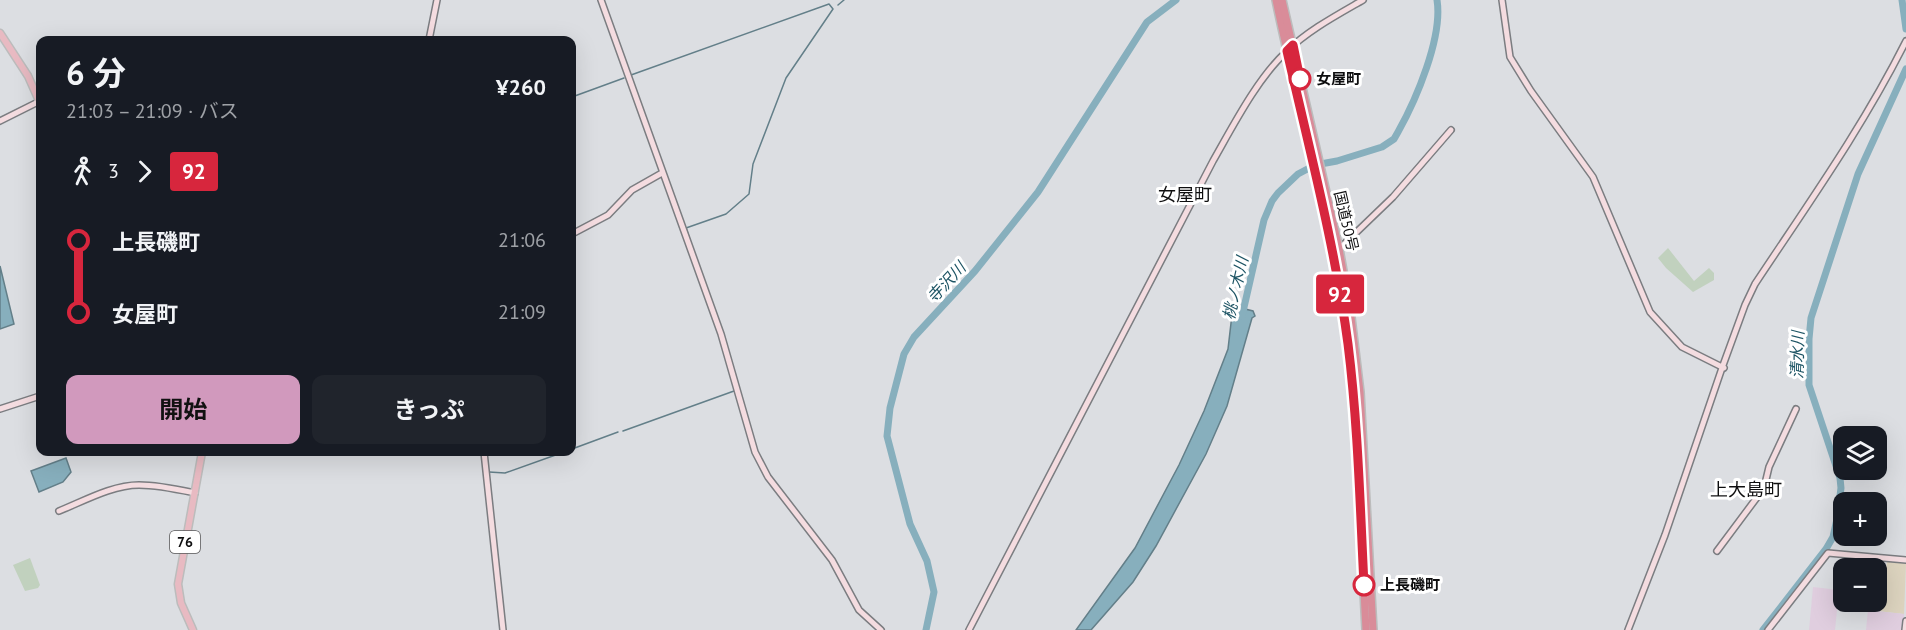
<!DOCTYPE html>
<html lang="ja">
<head>
<meta charset="utf-8">
<style>
  body { margin:0; font-family:"PT Sans","Noto Sans JP",sans-serif; background:#20242c; color:#f1f3f6; height:100vh; display:flex; flex-direction:column; font-size:22px; white-space:nowrap }
  * { box-sizing:border-box; margin:0 }
  p { font-size:20px; color:#9ea1a6 }
  .icon { flex:none; width:33px; height:33px; fill:none; stroke:currentColor; stroke-width:2; stroke-linecap:round; stroke-linejoin:round }
  .map { position:relative; flex:1; overflow:hidden }
  .details { position:absolute; left:36px; top:36px; width:540px; height:420px; display:flex; flex-direction:column; background:#171b24; border-radius:12px; box-shadow:0 6px 24px #0002 }
  .details>* { flex:none }
  .badge { padding:0 12px; border-radius:4px; font-size:21px; line-height:39px }
  .fabs { position:absolute; left:1833px; top:426px; display:grid; gap:12px }
  .fabs a { display:grid; place-items:center; width:54px; height:54px; border-radius:12px; background:#171b24; box-shadow:0 6px 24px #0002; font-size:30px }
  .map>.badge { position:absolute; translate:-50% -50%; box-shadow:0 0 0 3px #fff }
  .legs { display:flex; align-items:center; gap:9px; height:66px; padding:0 30px; font-size:20px }
  .legs p { margin-inline-start:auto }
  .head { display:flex; align-items:center; justify-content:space-between; height:102px; padding:0 30px }
  h1 { font-size:33px; font-weight:700; line-height:45px }
  .action { display:flex; gap:12px; margin-top:auto; padding:12px 30px }
  .action a { flex:1; height:69px; border-radius:12px; background:#d199bd; color:#111; font-size:24px; font-weight:700; line-height:69px; text-align:center }
  .action a+a { background:#20242c; color:#f1f3f6 }
  ul { padding:0 30px; list-style:none }
  li { display:flex; align-items:center; gap:21px; height:72px; font-size:22px }
  li i { display:grid; place-items:center; width:9px; height:100%; margin:0 8px; background:currentColor }
  li i::after { content:''; width:15px; height:15px; margin:-8px; border:4px solid; border-radius:50%; background:#171b24 }
  li p { margin-inline-start:auto }
  li:first-child i { background:linear-gradient(#0000 50%,currentColor 0) }
  li:last-child i { background:linear-gradient(currentColor 50%,#0000 0) }
  .map>svg:first-child { display:block }
</style>
</head>
<body>
<div class="map">
<svg width="1906" height="630" viewBox="0 0 1906 630">
  <rect width="100%" height="100%" fill="#dcdee2"/>
  <path fill="#ddd4bf" d="M1887,561L1906,563L1904,614L1868,610V606L1843,603V593L1844,602H1876L1877,585L1884,586Z"/>
  <g fill="#e0cedf">
    <path d="M1813,587L1839,590L1835,630H1809Z"/>
    <path d="M1868,610L1904,614L1903,630H1866Z"/>
  </g>
  <g fill="#c1d1be">
    <path d="M1668,248L1694,281L1709,268L1714,273V280L1693,292L1666,268L1658,258Z"/>
    <path d="M30,558L40,585L38,588L25,591L13,565Z"/>
  </g>
  <g fill="#87afbd" stroke="#637f89" stroke-width="1.5">
    <path d="M0,266L14,324L0,329Z"/>
    <path d="M1233,306L1253,311L1255,316L1252,318L1227,406L1206,454L1156,546L1133,582L1091,630H1076L1135,548L1179,465L1204,411L1228,349Z"/>
    <path d="M66,458L71,472L63,482L39,492L31,471Z"/>
  </g>
  <g fill="none" stroke-linecap="round" stroke-linejoin="round">
    <g stroke="#637f89" stroke-width="1.5">
      <path d="M838,5L844,0"/>
      <path d="M631,75L829,4L833,9L786,78L753,164L749,194L726,214L686,228L697,261"/>
      <path d="M572,97L624,78"/>
      <path d="M735,373L738,384"/>
      <path d="M623,431L734,391"/>
      <path d="M572,449L618,432"/>
      <path d="M489,472L505,473L564,452"/>
    </g>
    <g stroke="#87afbd" stroke-width="7">
      <path d="M1902,0L1906,29"/>
      <path d="M1242,316L1264,220L1272,201L1278,193L1298,174L1315,165L1337,161L1382,147L1394,139L1398,132C1416,100 1443,37 1437,0"/>
      <path d="M926,630L934,592L927,561L910,524L887,436L890,408L904,354L914,337L975,271L1038,192L1147,22L1176,0"/>
      <path d="M1763,630L1826,549L1833,537L1837,519L1841,488L1840,478L1809,385V339L1811,318L1858,174L1906,69"/>
    </g>
    <g stroke="#7b7d81" stroke-width="8">
      <g id="secondary">
        <path d="M601,0L721,334L755,452L768,477L832,560L859,610L881,630"/>
        <path d="M1502,0L1510,57L1531,91L1593,177L1650,312L1682,347L1724,368"/>
        <path d="M429,40L437,0"/>
        <path d="M0,121L40,101"/>
        <path d="M572,234L608,215L632,190L662,173"/>
        <path d="M1339,249L1393,197L1451,130"/>
        <path d="M0,409L40,396"/>
        <path d="M484,452L503,630"/>
        <path d="M59,511C84,501 112,485 139,485C158,485 176,489 195,493"/>
        <path d="M1717,551L1764,488L1769,467L1796,409"/>
        <path d="M969,630L1213,161C1233,126 1257,79 1286,52C1307,31 1337,15 1363,0"/>
        <path d="M1628,630L1665,535L1722,368L1745,305L1755,284C1808,204 1863,127 1906,41"/>
        <path d="M1768,630L1828,553L1906,560"/>
        <path d="M1905,630L1906,621"/>
      </g>
    </g>
    <g stroke="#bcbcbc" stroke-width="9">
      <g id="primary">
        <path d="M0,33L28,76L40,103"/>
        <path d="M193,630L181,603L178,584L202,452"/>
      </g>
    </g>
    <g stroke="#bcbcbc" stroke-width="10">
      <g id="highway">
        <path d="M1276,0C1297,102 1327,204 1343,307C1359,414 1360,522 1366,630"/>
        <path d="M1282,0L1339,249L1350,309L1360,392L1373,630"/>
      </g>
    </g>
    <use href="#secondary" stroke="#f4dce0" stroke-width="5"/>
    <use href="#primary" stroke="#e8bac2" stroke-width="6"/>
    <use href="#highway" stroke="#d98c99" stroke-width="7"/>
  </g>
  <g fill="none" stroke-linecap="round" stroke-linejoin="round">
    <g stroke="#fff" stroke-width="14">
      <path id="line-1" d="M1300,79L1293,45L1287,51C1309,148 1335,246 1348,344C1358,424 1360,505 1364,585"/>
    </g>
    <use href="#line-1" stroke="#d7263d" stroke-width="9"/>
  </g>
  <g fill="#fff" stroke="#d7263d" stroke-width="3">
    <circle cx="1300" cy="79" r="10"/>
    <circle cx="1364" cy="585" r="10"/>
  </g>
  <g text-anchor="middle" stroke-width="6" stroke-linejoin="round" paint-order="stroke">
    <rect fill="#fff" stroke="#565657" stroke-width="1.5" x="170" y="531" width="30" height="22" rx="4.5"/>
    <g font-size="14" font-weight="bold" fill="#0e0e0f">
      <text x="185" y="547">76</text>
    </g>
    <g font-size="15" font-weight="bold" fill="#0e0e0f" stroke="#fff" text-anchor="start">
      <text x="1316" y="84">女屋町</text>
      <text x="1380" y="590">上長磯町</text>
    </g>
    <g font-size="15" fill="#0e0e0f" stroke="#fff">
      <text transform="translate(1346 221) rotate(77)" y="5">国道50号</text>
    </g>
    <g font-size="16" font-style="italic" fill="#1d5464" stroke="#fff">
      <text transform="translate(946 282) rotate(-47)" y="6">寺沢川</text>
      <text transform="translate(1235 288) rotate(-77)" y="6">桃ノ木川</text>
      <text transform="translate(1797 355) rotate(-89)" y="6">清水川</text>
    </g>
    <g font-size="18" fill="#0e0e0f" stroke="#fff">
      <text x="1185" y="201">女屋町</text>
      <text x="1746" y="496">上大島町</text>
    </g>
  </g>
</svg>
<div class="fabs">
<a><svg class="icon" aria-label="layers" viewBox="0 0 24 24"><path d="M12 4l9 5-9 5-9-5zM3 14l9 5 9-5"/></svg></a>
<a>+</a>
<a>−</a>
</div>
<b class="badge" style="left:1340px;top:294px;background:#d7263d;color:#fff">92</b>
<section class="details">
<div class="head"><div><h1>6 分</h1><p>21:03 – 21:09 · バス</p></div><b>¥260</b></div>
<div class="legs"><svg class="icon" aria-label="walk" viewBox="0 0 24 24"><circle cx="13" cy="4" r="2"/><path d="M13 8l-2 6 4 7M11 14l-3 7M7 12l3-4h3l4 4"/></svg>3<svg class="icon" aria-label="forward" viewBox="0 0 24 24"><path d="M9 5l7 7-7 7"/></svg><b class="badge" style="background:#d7263d;color:#fff">92</b></div>
<ul>
<li><i style="color:#d7263d"></i><b>上長磯町</b><p>21:06</p></li>
<li><i style="color:#d7263d"></i><b>女屋町</b><p>21:09</p></li>
</ul>
<div class="action"><a>開始</a><a>きっぷ</a></div>
</section>
</div>
</body>
</html>
